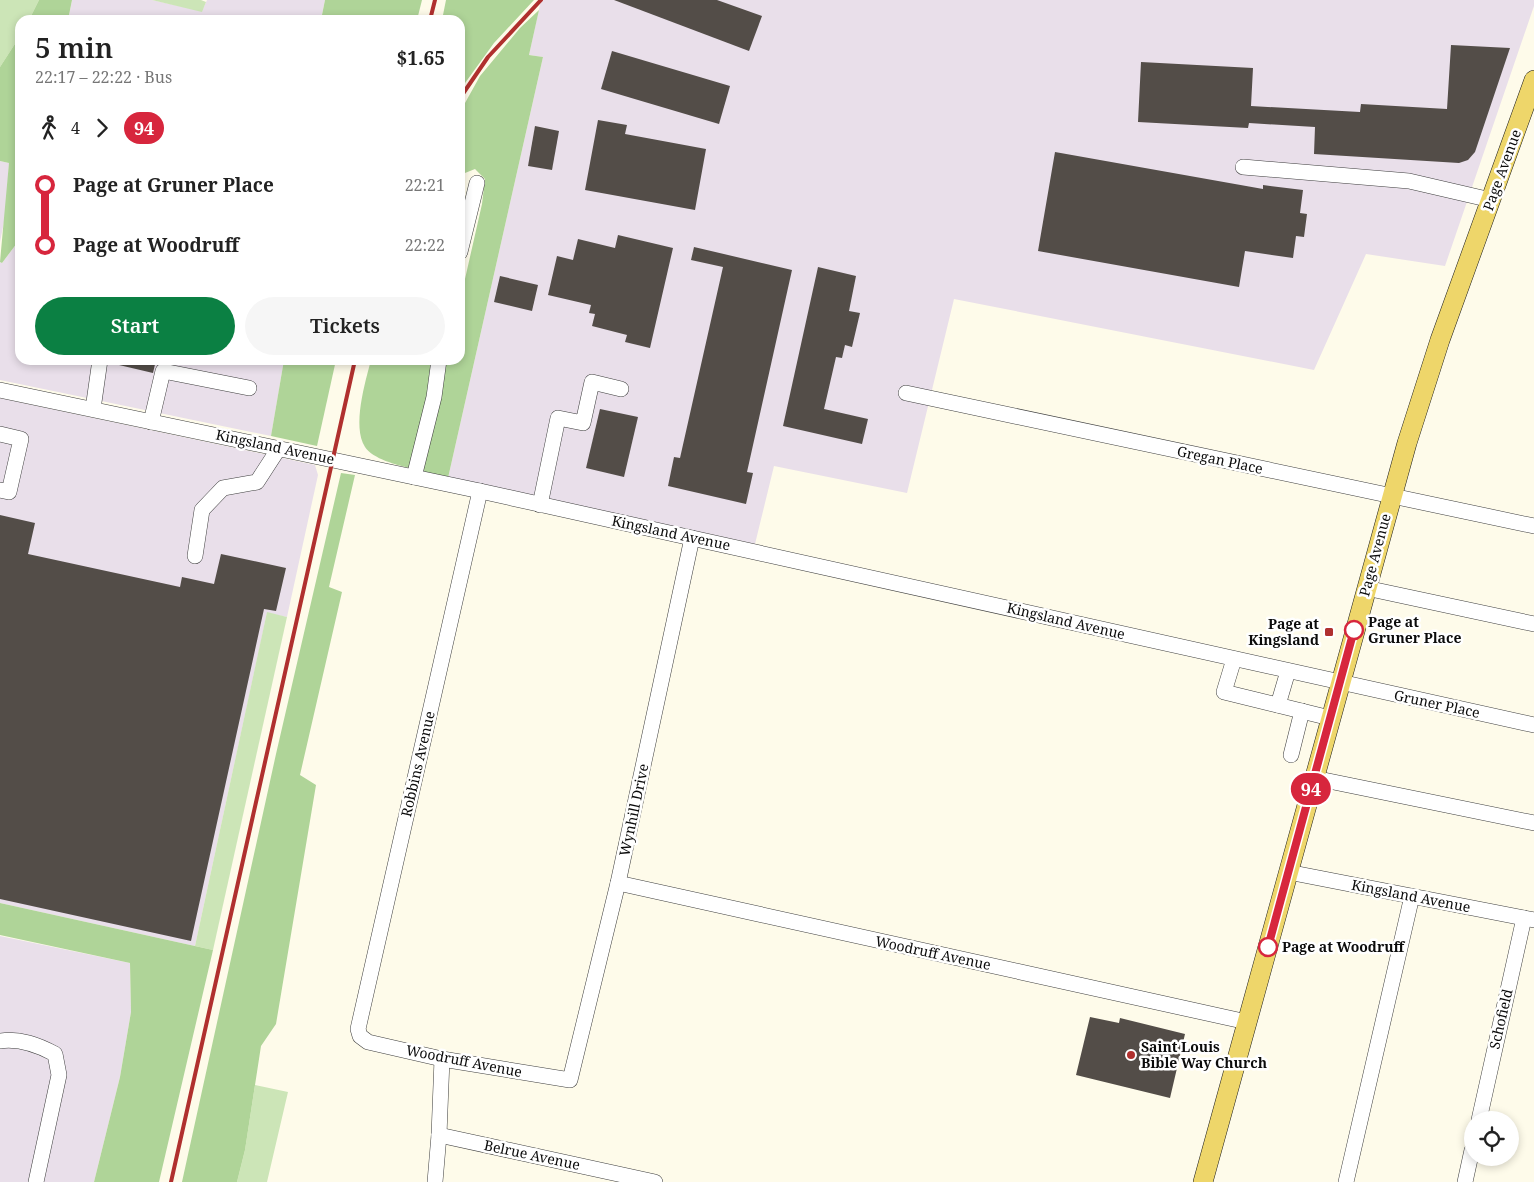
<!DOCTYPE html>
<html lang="en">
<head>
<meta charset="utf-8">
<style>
  body { margin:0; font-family:"Noto Serif",serif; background:#f6f6f6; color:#222; height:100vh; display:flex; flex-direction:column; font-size:19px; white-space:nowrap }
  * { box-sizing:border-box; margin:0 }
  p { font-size:16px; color:#767676 }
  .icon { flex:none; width:28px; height:28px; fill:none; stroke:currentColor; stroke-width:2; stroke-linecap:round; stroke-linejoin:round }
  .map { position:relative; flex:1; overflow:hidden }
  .details { position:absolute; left:15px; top:15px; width:450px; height:350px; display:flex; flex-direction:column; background:#fff; border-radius:15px; box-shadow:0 2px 8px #0003 }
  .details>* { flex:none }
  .badge { padding:0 10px; border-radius:16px; font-size:18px; line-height:32px }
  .tools { position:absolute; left:1464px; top:1111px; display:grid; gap:10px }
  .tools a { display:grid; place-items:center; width:55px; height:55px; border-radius:50%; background:#fff; box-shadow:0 2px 8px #0003; font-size:25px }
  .map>.badge { position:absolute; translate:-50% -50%; box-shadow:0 0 0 2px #fff }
  .legs { display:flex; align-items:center; gap:8px; height:55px; padding:0 20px; font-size:16px }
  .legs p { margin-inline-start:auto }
  .headline { display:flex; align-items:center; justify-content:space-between; height:85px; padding:0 20px }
  h1 { font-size:28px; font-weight:600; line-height:38px }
  .primary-button { display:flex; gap:10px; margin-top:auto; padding:10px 20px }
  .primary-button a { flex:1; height:58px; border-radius:30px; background:#0b8043; color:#fff; font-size:20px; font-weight:600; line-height:58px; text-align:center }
  .primary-button a+a { background:#f6f6f6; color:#222 }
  ul { padding:0 20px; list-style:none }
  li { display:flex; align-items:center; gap:18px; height:60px; font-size:19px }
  li i { display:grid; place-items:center; width:8px; height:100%; margin:0 6px; background:currentColor }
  li i::after { content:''; width:12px; height:12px; margin:-6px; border:4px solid; border-radius:50%; background:#fff }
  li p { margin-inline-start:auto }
  li:first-child i { background:linear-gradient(#0000 50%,currentColor 0) }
  li:last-child i { background:linear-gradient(currentColor 50%,#0000 0) }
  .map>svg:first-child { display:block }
</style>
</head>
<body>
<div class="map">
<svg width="1534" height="1182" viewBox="0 0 1534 1182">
  <rect width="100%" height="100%" fill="#fefbea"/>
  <g fill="#e9dfea">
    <path d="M72,0H152L202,11L207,0H325L321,20H68Z"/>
    <path d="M541,0H1534V6L1445,266L1366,254L1314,370L954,299L907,493L774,466L755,544L448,478L543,57L529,55Z"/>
    <path d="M0,161L9,163L6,212L0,242Z"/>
    <path d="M20,230V360H284L271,436L0,380V262L2,263L17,243Z"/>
    <path d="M0,398L315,465L318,475L287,617L267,613L195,946L0,903Z"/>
    <path d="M0,936L130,963L131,1012L120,1077L94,1182H0Z"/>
  </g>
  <g fill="#cce5b7">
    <path d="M0,0H39L29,20H20V36L0,67Z"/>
    <path d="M152,0H201L206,2L202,12Z"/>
    <path d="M267,612L287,617L213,950L195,946Z"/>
    <path d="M255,1085L288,1092L267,1182H237L245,1150Z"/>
  </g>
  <g fill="#afd498">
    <path d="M39,0H72L68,20H29Z"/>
    <path d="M325,0H422L417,20H321Z"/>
    <path d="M446,0H534L494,43L460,90V20H442Z"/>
    <path d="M539,10L529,55L543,57L448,478L422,471L447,360H460V301L482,204L485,179L475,169L465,173L460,192V112L480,76L520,28Z"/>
    <path d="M20,36V230L17,243L2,263L0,262L9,163L0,161V67Z"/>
    <path d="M284,360H336L317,446L271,436Z"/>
    <path d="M371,360H432L424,415L410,468C397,465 373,459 365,447C352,426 365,383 371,360Z"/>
    <path d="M341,473L355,475L329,587L342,592L300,775L316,785L276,1024L261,1046L245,1150L237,1182H182L276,754Z"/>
    <path d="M0,903L213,950L159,1182H94L120,1077L131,1012L130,963L0,935Z"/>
  </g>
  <g fill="#534d48">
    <path d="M614,0H717L762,16L749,51Z"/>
    <path d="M1451,45L1510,48L1475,152L1468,160L1459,163L1314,154L1315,127L1249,123L1248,128L1138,122L1141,62L1253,68L1251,106L1360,112L1361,104L1447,109Z"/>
    <path d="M612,51L730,86L719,124L601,89Z"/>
    <path d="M598,120L627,125L625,134L706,149L695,210L585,190Z"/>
    <path d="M535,126L559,131L552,170L528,166Z"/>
    <path d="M1055,152L1263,189V185L1303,190L1300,213L1307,214L1304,237L1296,236L1293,258L1245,251L1239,287L1038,251Z"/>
    <path d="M618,235L673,248L650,348L625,342L627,335L592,326L595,314L589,313L591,305L548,295L557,256L573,260L578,239L615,248Z"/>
    <path d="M694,247L792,270L747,472L753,473L746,504L668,486L674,457L680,458L723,267L691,260Z"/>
    <path d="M818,267L856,276L849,311L860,313L852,347L845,345L842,358L836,357L824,409L868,419L862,444L783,426Z"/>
    <path d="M500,276L538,285L532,311L494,302Z"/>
    <path d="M120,360H156L153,373L119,365Z"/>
    <path d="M600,409L638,417L624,477L586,468Z"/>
    <path d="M0,515L35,523L28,554L180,587L182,577L214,584L221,554L286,568L276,611L264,609L191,941L0,899Z"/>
    <path d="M1090,1017L1119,1023L1120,1018L1185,1034L1170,1098L1076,1075Z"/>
  </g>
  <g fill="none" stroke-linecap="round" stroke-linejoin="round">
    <g stroke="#3e3e3e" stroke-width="16">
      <g id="minor">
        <path d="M1243,167L1409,181L1491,200"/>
        <path d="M460,252L477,183"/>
        <path d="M0,390L480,491L1534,725"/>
        <path d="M906,393L1534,526"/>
        <path d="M93,409L100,360"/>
        <path d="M151,422L163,371L249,388"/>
        <path d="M0,434L21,439L9,492L0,490"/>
        <path d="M414,477L434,397L439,360"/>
        <path d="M480,491L358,1029L360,1036L368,1042L442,1059L570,1080L618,883L692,538"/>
        <path d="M540,505L558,418L583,423L592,382L621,389"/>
        <path d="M195,556L202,510L223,488L257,482L279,448"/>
        <path d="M1366,588L1534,624"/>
        <path d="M1234,659L1224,692L1330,718"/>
        <path d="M1278,705L1288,671"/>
        <path d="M1291,755L1302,711"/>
        <path d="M1314,778L1534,823"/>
        <path d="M1288,872L1534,920"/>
        <path d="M618,883L1247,1022"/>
        <path d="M0,1041C20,1038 38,1045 55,1054L59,1075L36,1182"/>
        <path d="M1479,1120L1524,918"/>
        <path d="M439,1135L655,1182"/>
        <path d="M435,1182L439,1135L442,1059"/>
        <path d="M1346,1182L1412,896"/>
        <path d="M1465,1182L1472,1150"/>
      </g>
    </g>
    <g stroke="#1c1c1c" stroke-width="20">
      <path id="major" d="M1203,1182L1407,443L1440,340L1534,80"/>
    </g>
    <use href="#minor" stroke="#fff" stroke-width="15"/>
    <use href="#major" stroke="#eed66a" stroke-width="19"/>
    <g stroke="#b0302e" stroke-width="4">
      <path d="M430,20L435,0"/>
      <path d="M460,98L488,57L541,0"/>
      <path d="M171,1182L355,360"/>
    </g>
  </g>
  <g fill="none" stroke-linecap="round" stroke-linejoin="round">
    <g stroke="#fff" stroke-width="11">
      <path id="line-1" d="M1268,947L1354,630"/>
    </g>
    <use href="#line-1" stroke="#d7263d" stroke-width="8"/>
  </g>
  <g fill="#fff" stroke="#d7263d" stroke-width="2.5">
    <circle cx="1354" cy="630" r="9"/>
    <circle cx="1268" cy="947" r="9"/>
  </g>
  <g fill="#b0302e" stroke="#fff" stroke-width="2">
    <rect x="1324" y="627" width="10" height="10" rx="2.5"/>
    <circle cx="1131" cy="1055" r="5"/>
  </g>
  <g text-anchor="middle" stroke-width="5" stroke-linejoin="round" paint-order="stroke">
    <g font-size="14" fill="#0b0b0b" stroke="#fff">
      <text transform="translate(1502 170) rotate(-70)" y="5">Page Avenue</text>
      <text transform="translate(275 447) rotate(12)" y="5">Kingsland Avenue</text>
      <text transform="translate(1220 460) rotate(12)" y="5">Gregan Place</text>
      <text transform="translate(671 533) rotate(12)" y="5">Kingsland Avenue</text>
      <text transform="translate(1375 555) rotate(-75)" y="5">Page Avenue</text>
      <text transform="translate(1066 621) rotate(13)" y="5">Kingsland Avenue</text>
      <text transform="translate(1437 704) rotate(12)" y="5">Gruner Place</text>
      <text transform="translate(418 764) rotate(-77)" y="5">Robbins Avenue</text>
      <text transform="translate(634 810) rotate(-78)" y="5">Wynhill Drive</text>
      <text transform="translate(1411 896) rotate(11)" y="5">Kingsland Avenue</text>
      <text transform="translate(933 953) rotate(12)" y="5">Woodruff Avenue</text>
      <text transform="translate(1501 1019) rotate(-77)" y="5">Schofield</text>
      <text transform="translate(464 1061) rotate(11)" y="5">Woodruff Avenue</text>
      <text transform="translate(532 1155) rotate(12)" y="5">Belrue Avenue</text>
    </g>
    <g font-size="14" font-weight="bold" fill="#0b0b0b" stroke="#fff" text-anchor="start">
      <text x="1368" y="627">Page at<tspan x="1368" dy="16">Gruner Place</tspan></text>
      <text x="1282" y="952">Page at Woodruff</text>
    </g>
    <g font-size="14" font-weight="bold" fill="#0b0b0b" stroke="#fff" text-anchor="end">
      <text x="1319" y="629">Page at<tspan x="1319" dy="16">Kingsland</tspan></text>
      <text x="1141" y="1052" text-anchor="start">Saint Louis<tspan x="1141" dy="16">Bible Way Church</tspan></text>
    </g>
  </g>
</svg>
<div class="tools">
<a><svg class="icon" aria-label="locate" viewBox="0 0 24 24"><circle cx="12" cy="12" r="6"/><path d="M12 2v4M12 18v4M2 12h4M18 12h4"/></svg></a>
</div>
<b class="badge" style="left:1311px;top:789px;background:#d7263d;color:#fff">94</b>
<section class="details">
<div class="headline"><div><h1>5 min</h1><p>22:17 – 22:22 · Bus</p></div><b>$1.65</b></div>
<div class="legs"><svg class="icon" aria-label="walk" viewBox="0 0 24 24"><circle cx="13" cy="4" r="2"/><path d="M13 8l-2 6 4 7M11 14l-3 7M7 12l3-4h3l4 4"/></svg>4<svg class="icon" aria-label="forward" viewBox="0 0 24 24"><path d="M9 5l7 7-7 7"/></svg><b class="badge" style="background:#d7263d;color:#fff">94</b></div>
<ul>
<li><i style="color:#d7263d"></i><b>Page at Gruner Place</b><p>22:21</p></li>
<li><i style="color:#d7263d"></i><b>Page at Woodruff</b><p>22:22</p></li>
</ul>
<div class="primary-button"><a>Start</a><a>Tickets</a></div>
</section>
</div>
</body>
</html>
